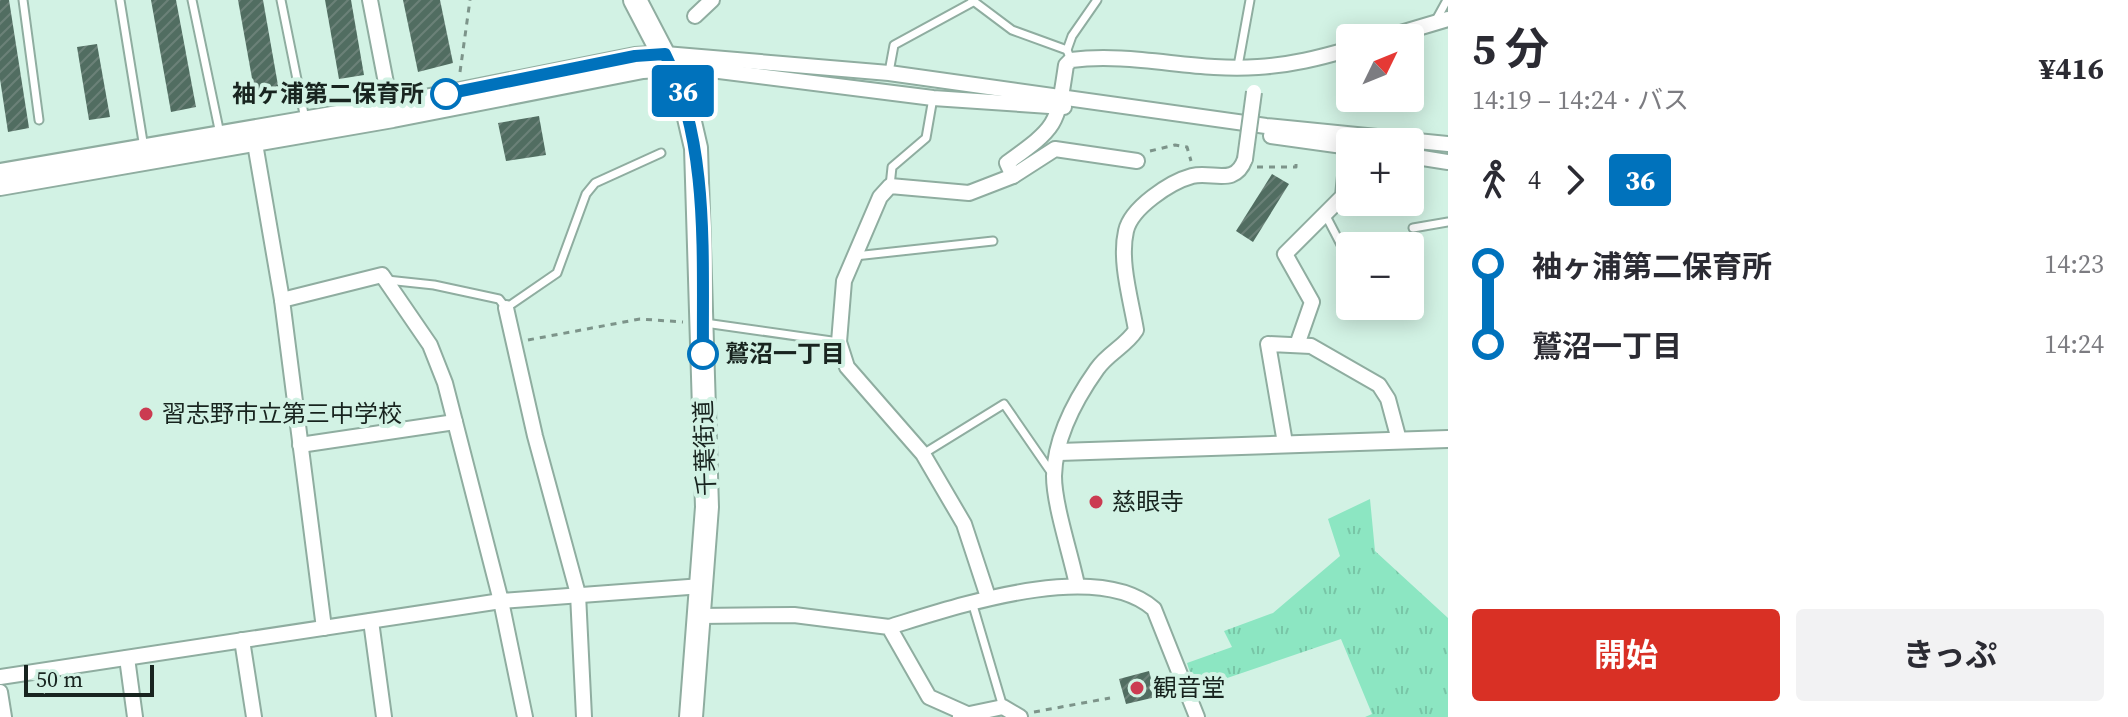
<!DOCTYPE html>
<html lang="ja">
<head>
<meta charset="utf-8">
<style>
  body { margin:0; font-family:"Source Serif 4","Noto Sans JP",serif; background:#f2f2f3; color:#2b2b33; height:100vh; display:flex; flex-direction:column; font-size:30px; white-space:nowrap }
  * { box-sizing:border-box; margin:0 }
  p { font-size:26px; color:#7c7c81 }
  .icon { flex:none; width:44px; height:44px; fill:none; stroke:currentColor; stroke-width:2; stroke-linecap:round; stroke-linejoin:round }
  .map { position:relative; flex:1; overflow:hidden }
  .details { display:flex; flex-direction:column; background:#fff; width:680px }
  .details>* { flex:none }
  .badge { padding:0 16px; border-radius:6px; font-size:28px; line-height:52px }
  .needle { width:52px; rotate:47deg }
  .fabs { position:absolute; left:1336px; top:24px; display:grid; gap:16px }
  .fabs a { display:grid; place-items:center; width:88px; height:88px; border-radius:8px; background:#fff; box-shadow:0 4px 20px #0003; font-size:40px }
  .scale { position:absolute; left:24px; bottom:20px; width:130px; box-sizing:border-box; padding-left:8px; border:4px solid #18241f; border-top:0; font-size:22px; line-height:28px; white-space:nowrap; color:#18241f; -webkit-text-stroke:6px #d2f2e4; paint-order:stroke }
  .map>.badge { position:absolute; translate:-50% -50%; box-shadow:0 0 0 4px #fff }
  .legs { display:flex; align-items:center; gap:12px; height:88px; padding:0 24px; font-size:26px }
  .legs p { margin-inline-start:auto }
  .overview { display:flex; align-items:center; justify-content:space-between; height:136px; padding:0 24px }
  h1 { font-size:44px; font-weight:700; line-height:60px }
  .primary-button { display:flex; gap:16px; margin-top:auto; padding:16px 24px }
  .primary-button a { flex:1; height:92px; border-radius:8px; background:#d93025; color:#fff; font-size:32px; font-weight:700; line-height:92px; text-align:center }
  .primary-button a+a { background:#f2f2f3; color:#2b2b33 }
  ul { padding:0 24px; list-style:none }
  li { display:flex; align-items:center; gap:28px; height:80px; font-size:30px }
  li i { display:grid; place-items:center; width:12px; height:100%; margin:0 10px; background:currentColor }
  li i::after { content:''; width:20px; height:20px; margin:-10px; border:6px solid; border-radius:50%; background:#fff }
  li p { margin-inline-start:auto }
  li:first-child i { background:linear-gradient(#0000 50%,currentColor 0) }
  li:last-child i { background:linear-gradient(currentColor 50%,#0000 0) }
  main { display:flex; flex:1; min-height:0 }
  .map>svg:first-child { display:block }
</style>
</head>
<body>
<main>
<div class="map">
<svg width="1448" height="717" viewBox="0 0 1448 717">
  <defs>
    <pattern id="grass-tufts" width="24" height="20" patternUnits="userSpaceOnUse" patternTransform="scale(2)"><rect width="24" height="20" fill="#8ce6c2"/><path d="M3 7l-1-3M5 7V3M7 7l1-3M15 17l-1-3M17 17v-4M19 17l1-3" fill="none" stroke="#78c5a6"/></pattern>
    <pattern id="building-hatch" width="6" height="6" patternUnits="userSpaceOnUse" patternTransform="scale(2)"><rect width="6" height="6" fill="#516d61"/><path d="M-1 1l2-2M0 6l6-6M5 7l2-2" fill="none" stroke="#6b8178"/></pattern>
  </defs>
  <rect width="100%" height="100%" fill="#d2f2e4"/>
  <path fill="url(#grass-tufts)" d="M1370,499L1375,551L1448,618V717H1365L1372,714L1341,639L1195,689L1187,663L1232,647L1224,631L1273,613L1340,556L1328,519Z"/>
  <g fill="url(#building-hatch)">
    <path d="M0,0H9L29,128L8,132L0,79Z"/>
    <path d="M151,0H176L196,107L171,112Z"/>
    <path d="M238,0H263L279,91L255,95Z"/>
    <path d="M325,0H351L364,75L339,79Z"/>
    <path d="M403,0H440L453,63L418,72Z"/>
    <path d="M97,44L110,117L89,120L77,47Z"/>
    <path d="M539,116L546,155L506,161L498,123Z"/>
    <path d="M1272,174L1289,184L1253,242L1236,231Z"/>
    <path d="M1149,671L1156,697L1126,704L1119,679Z"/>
  </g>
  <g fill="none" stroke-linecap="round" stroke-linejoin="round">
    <g stroke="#8fada0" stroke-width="11">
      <g id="service">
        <path d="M23,0L39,120"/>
        <path d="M120,0L144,148"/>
        <path d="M192,0L220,134"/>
        <path d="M281,0L305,119"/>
        <path d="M972,0L1012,30L1067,50L1071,60"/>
        <path d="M1435,22L1447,0"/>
        <path d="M1067,50L1072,36L1097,0"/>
        <path d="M1238,66L1250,0"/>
        <path d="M889,72L894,45L973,2"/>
        <path d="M890,186L892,167L926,138L933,98"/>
        <path d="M1325,214L1350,262"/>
        <path d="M1413,228L1448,222"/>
        <path d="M855,256L993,241"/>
        <path d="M387,280L434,285L499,299L506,308L557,273L586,194L595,183L661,153"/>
        <path d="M705,323L839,342"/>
        <path d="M923,454L1004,404L1053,475"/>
        <path d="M972,602L1003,707"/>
      </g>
    </g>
    <g stroke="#8fada0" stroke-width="18">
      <g id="minor">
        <path d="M370,0L392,114"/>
        <path d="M695,16L712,0"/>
        <path d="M1384,38L1448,19"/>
        <path d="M665,54L889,73L1266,126L1448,144"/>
        <path d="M672,68L703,69L933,98L1064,107"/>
        <path d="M253,132L282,300L324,628"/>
        <path d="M1271,136L1350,147"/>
        <path d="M1410,156L1448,162"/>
        <path d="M1013,176L1007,163C1058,126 1057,126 1066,65L1071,60C1134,52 1196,72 1258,67C1291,65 1319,58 1350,49"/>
        <path d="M282,300L382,275L430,345L445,383L501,601L525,717"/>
        <path d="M506,308L535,436L578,594L584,717"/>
        <path d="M1297,345L1312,302L1285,254L1343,196L1348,147"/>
        <path d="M1285,443L1268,344L1311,346L1379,385L1388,399L1399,440"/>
        <path d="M300,445L455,422"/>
        <path d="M1077,585C1071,555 1054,505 1054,476C1055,437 1075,400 1097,369C1108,353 1126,346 1136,330C1131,300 1119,261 1126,231C1131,208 1170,182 1192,176C1213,171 1235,187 1245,159"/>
        <path d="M988,597L964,524L923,454L847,367L839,342L844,281L880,197L890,186L969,193L1013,176L1055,149L1137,161"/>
        <path d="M699,616L794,615L889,627L929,697L967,714"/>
        <path d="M371,621L384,717"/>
        <path d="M889,627C955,607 1096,558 1154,609L1197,717"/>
        <path d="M242,640L254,717"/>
        <path d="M127,658L135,717"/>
        <path d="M0,677L501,601L702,586"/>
        <path d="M0,692L4,717"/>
        <path d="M960,716L1003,707L1020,717"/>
      </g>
    </g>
    <g stroke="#8fada0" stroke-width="20">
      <g id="tertiary">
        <path d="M0,172L390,105L635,56L665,54"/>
        <path d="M0,187L393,119L643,70L672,68"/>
        <path d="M1059,452L1448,439"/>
      </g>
    </g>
    <g stroke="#8fada0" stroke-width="26">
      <path id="trunk" d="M635,0L683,92L696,148L707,507L691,717"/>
    </g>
    <g stroke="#7d948a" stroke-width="3" stroke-dasharray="6 6" stroke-linecap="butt">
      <path d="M460,72L470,0"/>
      <path d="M1150,151L1175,145L1187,147L1191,161"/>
      <path d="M1257,167H1296V160"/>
      <path d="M528,340L640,319L683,322"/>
      <path d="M1034,712L1110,698"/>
    </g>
    <use href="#service" stroke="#fff" stroke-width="7"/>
    <use href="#minor" stroke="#fff" stroke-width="14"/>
    <use href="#tertiary" stroke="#fff" stroke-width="16"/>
    <use href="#trunk" stroke="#fff" stroke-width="22"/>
    <g stroke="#8fada0" stroke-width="18" stroke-linecap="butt">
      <path id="minor-bridge" d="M1245,159L1254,92"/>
    </g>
    <use href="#minor-bridge" stroke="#fff" stroke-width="14"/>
  </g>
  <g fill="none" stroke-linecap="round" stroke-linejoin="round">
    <g stroke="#fff" stroke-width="18">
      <path id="line-1" d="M446,94L635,56L665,54C710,143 702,256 703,354"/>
    </g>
    <use href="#line-1" stroke="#0072bc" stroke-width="12"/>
  </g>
  <g fill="#fff" stroke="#0072bc" stroke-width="4">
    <circle cx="446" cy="94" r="14"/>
    <circle cx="703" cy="354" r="14"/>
  </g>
  <g fill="#cb3b51" stroke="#d2f2e4" stroke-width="3">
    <circle cx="146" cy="414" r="8"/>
    <circle cx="1096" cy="502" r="8"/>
    <circle cx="1137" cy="688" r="8"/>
  </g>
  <g text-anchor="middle" stroke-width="8" stroke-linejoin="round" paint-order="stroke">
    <g font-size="24" font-weight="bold" fill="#18241f" stroke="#d2f2e4" text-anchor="end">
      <text x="424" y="102">袖ヶ浦第二保育所</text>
      <text x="725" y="362" text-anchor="start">鷲沼一丁目</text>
    </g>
    <g font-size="24" fill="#18241f" stroke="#d2f2e4" text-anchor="start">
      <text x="162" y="422">習志野市立第三中学校</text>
      <text x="1112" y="510">慈眼寺</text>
      <text x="1153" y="696">観音堂</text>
    </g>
    <g font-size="24" fill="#18241f" stroke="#d2f2e4">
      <text transform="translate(705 448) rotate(-92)" y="8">千葉街道</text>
    </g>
  </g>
</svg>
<div class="fabs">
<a><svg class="needle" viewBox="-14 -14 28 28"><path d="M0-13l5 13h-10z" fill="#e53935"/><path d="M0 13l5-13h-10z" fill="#7c7c81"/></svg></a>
<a>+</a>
<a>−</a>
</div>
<div class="scale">50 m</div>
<b class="badge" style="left:683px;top:91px;background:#0072bc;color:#fff">36</b>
</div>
<section class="details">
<div class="overview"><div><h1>5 分</h1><p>14:19 – 14:24 · バス</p></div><b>¥416</b></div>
<div class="legs"><svg class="icon" aria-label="walk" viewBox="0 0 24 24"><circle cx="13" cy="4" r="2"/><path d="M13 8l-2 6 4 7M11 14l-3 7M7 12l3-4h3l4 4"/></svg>4<svg class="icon" aria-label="forward" viewBox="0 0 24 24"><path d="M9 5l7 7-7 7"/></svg><b class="badge" style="background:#0072bc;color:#fff">36</b></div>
<ul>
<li><i style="color:#0072bc"></i><b>袖ヶ浦第二保育所</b><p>14:23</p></li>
<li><i style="color:#0072bc"></i><b>鷲沼一丁目</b><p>14:24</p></li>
</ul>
<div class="primary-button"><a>開始</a><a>きっぷ</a></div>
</section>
</main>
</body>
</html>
